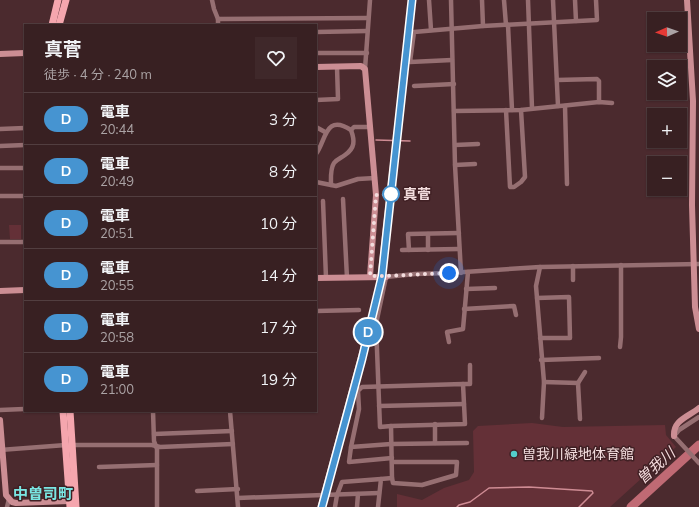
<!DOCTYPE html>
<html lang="ja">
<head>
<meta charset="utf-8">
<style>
  body { margin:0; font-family:Mulish,"Noto Sans JP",sans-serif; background:#3f282a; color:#f1f3f6; height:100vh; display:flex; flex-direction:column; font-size:15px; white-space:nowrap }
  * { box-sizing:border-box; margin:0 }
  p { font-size:13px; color:#aba3a5 }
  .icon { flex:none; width:22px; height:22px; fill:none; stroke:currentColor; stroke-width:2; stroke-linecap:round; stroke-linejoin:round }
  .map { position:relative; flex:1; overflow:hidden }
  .side { position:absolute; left:24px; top:24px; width:293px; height:388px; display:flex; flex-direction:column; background:#382022; border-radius:0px; box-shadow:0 1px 3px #0004,0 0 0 1px #523e40 }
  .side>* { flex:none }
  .badge { padding:0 8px; border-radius:13px; font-size:14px; line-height:26px }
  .needle { width:26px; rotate:268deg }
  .tools { position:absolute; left:647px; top:12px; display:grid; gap:8px }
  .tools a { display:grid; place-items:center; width:40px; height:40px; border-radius:0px; background:#382022; box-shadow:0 1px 3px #0004,0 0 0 1px #523e40; font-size:20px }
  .you { position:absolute; width:20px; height:20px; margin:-10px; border:3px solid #fff; border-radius:50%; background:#1a73e8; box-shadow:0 0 0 6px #1a73e833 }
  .map>.badge { position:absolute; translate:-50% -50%; box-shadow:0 0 0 2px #fff }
  .round { display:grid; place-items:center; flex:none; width:42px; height:42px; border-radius:0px; background:#3f282a }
  .summary { display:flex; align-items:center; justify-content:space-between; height:68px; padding:0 20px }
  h1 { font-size:19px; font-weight:700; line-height:30px }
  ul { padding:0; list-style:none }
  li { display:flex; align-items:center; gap:12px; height:52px; padding:0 20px; border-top:1px solid #523e40 }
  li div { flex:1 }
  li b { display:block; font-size:15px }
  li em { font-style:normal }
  li .badge { min-width:44px; font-weight:700; text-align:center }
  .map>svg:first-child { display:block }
</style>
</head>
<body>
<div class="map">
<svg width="699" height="507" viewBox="0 0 699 507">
  <rect width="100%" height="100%" fill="#4b2a2e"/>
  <g fill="#643037">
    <path d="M9,225H21V239H10Z"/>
    <path d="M532,423L563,427L665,425L666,435L676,447L610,507H397V494L422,500L444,488L469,480L474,472L473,431L478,426Z"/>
  </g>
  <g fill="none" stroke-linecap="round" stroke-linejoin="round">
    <g stroke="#cf8c94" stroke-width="1.5">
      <path d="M376,140L410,141"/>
      <path d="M457,507L459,505L470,502L489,488L529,487L592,491L593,493L579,507"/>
    </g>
    <path stroke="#c06a74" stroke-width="9" d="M631,507L699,445"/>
    <g stroke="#966f72" stroke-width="4.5">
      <path d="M212,0L214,9L218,19"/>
      <path d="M429,0L431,30"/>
      <path d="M451,0L455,165L461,273"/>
      <path d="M482,0L483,26"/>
      <path d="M504,0L506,25"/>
      <path d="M528,0L532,108"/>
      <path d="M553,0L558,106"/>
      <path d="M575,0L576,21"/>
      <path d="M218,25V19L368,18"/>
      <path d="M508,25L512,110"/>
      <path d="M316,32L367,31"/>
      <path d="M316,53H367"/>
      <path d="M452,60L410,62L414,32L483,26L597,20L596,0"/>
      <path d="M365,69L370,0"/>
      <path d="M557,80L597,79L599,81V102"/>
      <path d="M414,86L454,84"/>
      <path d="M316,100L338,99L337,67"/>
      <path d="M565,106L567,184"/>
      <path d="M506,110L510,187H514L521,182L525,177L521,110"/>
      <path d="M454,111L521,110L599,102L612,103"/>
      <path d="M316,127L325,132"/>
      <path d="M0,129L25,128"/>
      <path d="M351,130L354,127H370"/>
      <path d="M455,145L478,144"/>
      <path d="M0,146L25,145"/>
      <path d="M316,154C326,141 325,113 351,130C355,141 355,148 345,155C341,158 337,159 334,163C330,169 331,178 331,185"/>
      <path d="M455,165L475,164"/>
      <path d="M0,168H25"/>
      <path d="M316,182L336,186L358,179L375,178"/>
      <path d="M0,196H25"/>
      <path d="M343,199L347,278"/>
      <path d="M323,201L326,278"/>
      <path d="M428,234V250"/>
      <path d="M0,242H25"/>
      <path d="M402,250L459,249"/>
      <path d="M409,250L408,234L459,233"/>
      <path d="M573,266V280"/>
      <path d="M540,267L536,286L544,382L542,418"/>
      <path d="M466,289L495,288"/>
      <path d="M537,298L569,297L570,338H540"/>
      <path d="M464,309L514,306L516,315"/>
      <path d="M316,311L359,310"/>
      <path d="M449,342L447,332L463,329L468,272"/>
      <path d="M620,347L621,337V265"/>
      <path d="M541,360L599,358"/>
      <path d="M544,382L578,383L580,419"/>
      <path d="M578,383L585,372"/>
      <path d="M463,384H470V365"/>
      <path d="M379,406L464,404"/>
      <path d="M0,410L24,409"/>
      <path d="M153,411L154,441L157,449V507"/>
      <path d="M230,411L238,507"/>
      <path d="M699,417L679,430L674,436L699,463"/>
      <path d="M435,424V443"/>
      <path d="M391,426L465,424L463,384L362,387L358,391L359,409L351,447L349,462L392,458"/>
      <path d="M154,434L232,431"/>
      <path d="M351,447L391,444L467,443"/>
      <path d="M0,450L66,445H152L160,447L233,444"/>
      <path d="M392,462H457L456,475L422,485L393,483L392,478"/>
      <path d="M99,467L157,465"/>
      <path d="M197,491L238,489"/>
      <path d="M238,498L379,493"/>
      <path d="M7,507L9,499"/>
      <path d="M335,507L337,495L342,482L381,479"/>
      <path d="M357,507L358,494"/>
      <path d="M378,507L381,479L392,478L391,426L380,427L376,324L386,277L415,274L449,273L540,267L699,264"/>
    </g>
    <g stroke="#cc8e94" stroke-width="6">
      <path d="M687,0L693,101L692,205L695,307L699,329"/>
      <path d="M0,54L25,53"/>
      <path d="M316,67L361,66L365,69L376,195L370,276"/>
      <path d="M316,278L386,277"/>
      <path d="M0,291L25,290"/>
      <path d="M0,420L6,495L12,502L16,503L69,501"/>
      <path d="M674,436C673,420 688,417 699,408"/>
    </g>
    <g stroke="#f5a6ae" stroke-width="7">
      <path d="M52,25L58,0"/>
      <path d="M59,25L66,0"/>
      <path d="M63,411L70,507"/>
      <path d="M70,411L76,507"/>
    </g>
    <g stroke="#a18689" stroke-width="3">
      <path id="rail" d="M319,507L377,292L379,276L410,0"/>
    </g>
    <use href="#rail" stroke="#402024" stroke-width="1.5" stroke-dasharray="4.5" stroke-linecap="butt"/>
  </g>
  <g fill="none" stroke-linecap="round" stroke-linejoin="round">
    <g stroke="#fff" stroke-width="9">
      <path id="line" d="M322,507L362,359L382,276L412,0"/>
    </g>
    <use href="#line" stroke="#4694d1" stroke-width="6"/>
    <path stroke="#f3ddde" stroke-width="4" stroke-dasharray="0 7.2" d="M391,194L376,195L370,276C397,276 423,274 449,273"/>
  </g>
  <circle fill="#fff" stroke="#4694d1" stroke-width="2" cx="391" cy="194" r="8"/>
  <circle fill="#53cdca" stroke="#402024" stroke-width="1.5" cx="514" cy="454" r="4"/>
  <g text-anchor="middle" stroke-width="3" stroke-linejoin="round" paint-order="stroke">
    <g font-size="14" font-weight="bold" fill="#f3ddde" stroke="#402024" text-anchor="start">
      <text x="403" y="199">真菅</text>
    </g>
    <g font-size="14" fill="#f3ddde" stroke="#402024" text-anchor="start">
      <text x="522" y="459">曽我川緑地体育館</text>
    </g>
    <g font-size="15" font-style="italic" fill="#f4dbdd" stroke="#402024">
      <text transform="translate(656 466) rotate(-42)" y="5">曽我川</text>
    </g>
    <g font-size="15" font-weight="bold" fill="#7ae6e3" stroke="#402024">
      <text x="43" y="499">中曽司町</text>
    </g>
  </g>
</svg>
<div class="tools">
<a><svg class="needle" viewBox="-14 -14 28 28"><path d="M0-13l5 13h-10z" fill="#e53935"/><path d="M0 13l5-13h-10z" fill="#aba3a5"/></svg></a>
<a><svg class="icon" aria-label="layers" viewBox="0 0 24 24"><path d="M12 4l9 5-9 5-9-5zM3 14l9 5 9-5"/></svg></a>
<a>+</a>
<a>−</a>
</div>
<div class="you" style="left:449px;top:273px"></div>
<b class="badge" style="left:368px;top:332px;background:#4694d1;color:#fff">D</b>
<section class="side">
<div class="summary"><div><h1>真菅</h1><p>徒歩 · 4 分 · 240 m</p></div><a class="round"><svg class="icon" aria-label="heart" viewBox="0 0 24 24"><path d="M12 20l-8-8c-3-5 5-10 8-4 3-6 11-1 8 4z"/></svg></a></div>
<ul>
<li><span class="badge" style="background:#4694d1;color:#fff">D</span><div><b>電車</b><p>20:44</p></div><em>3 分</em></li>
<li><span class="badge" style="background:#4694d1;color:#fff">D</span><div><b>電車</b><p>20:49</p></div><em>8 分</em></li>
<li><span class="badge" style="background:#4694d1;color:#fff">D</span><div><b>電車</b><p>20:51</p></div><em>10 分</em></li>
<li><span class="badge" style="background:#4694d1;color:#fff">D</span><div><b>電車</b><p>20:55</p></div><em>14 分</em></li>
<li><span class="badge" style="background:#4694d1;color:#fff">D</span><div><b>電車</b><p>20:58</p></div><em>17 分</em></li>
<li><span class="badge" style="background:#4694d1;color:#fff">D</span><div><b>電車</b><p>21:00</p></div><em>19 分</em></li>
</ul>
</section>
</div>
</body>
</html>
